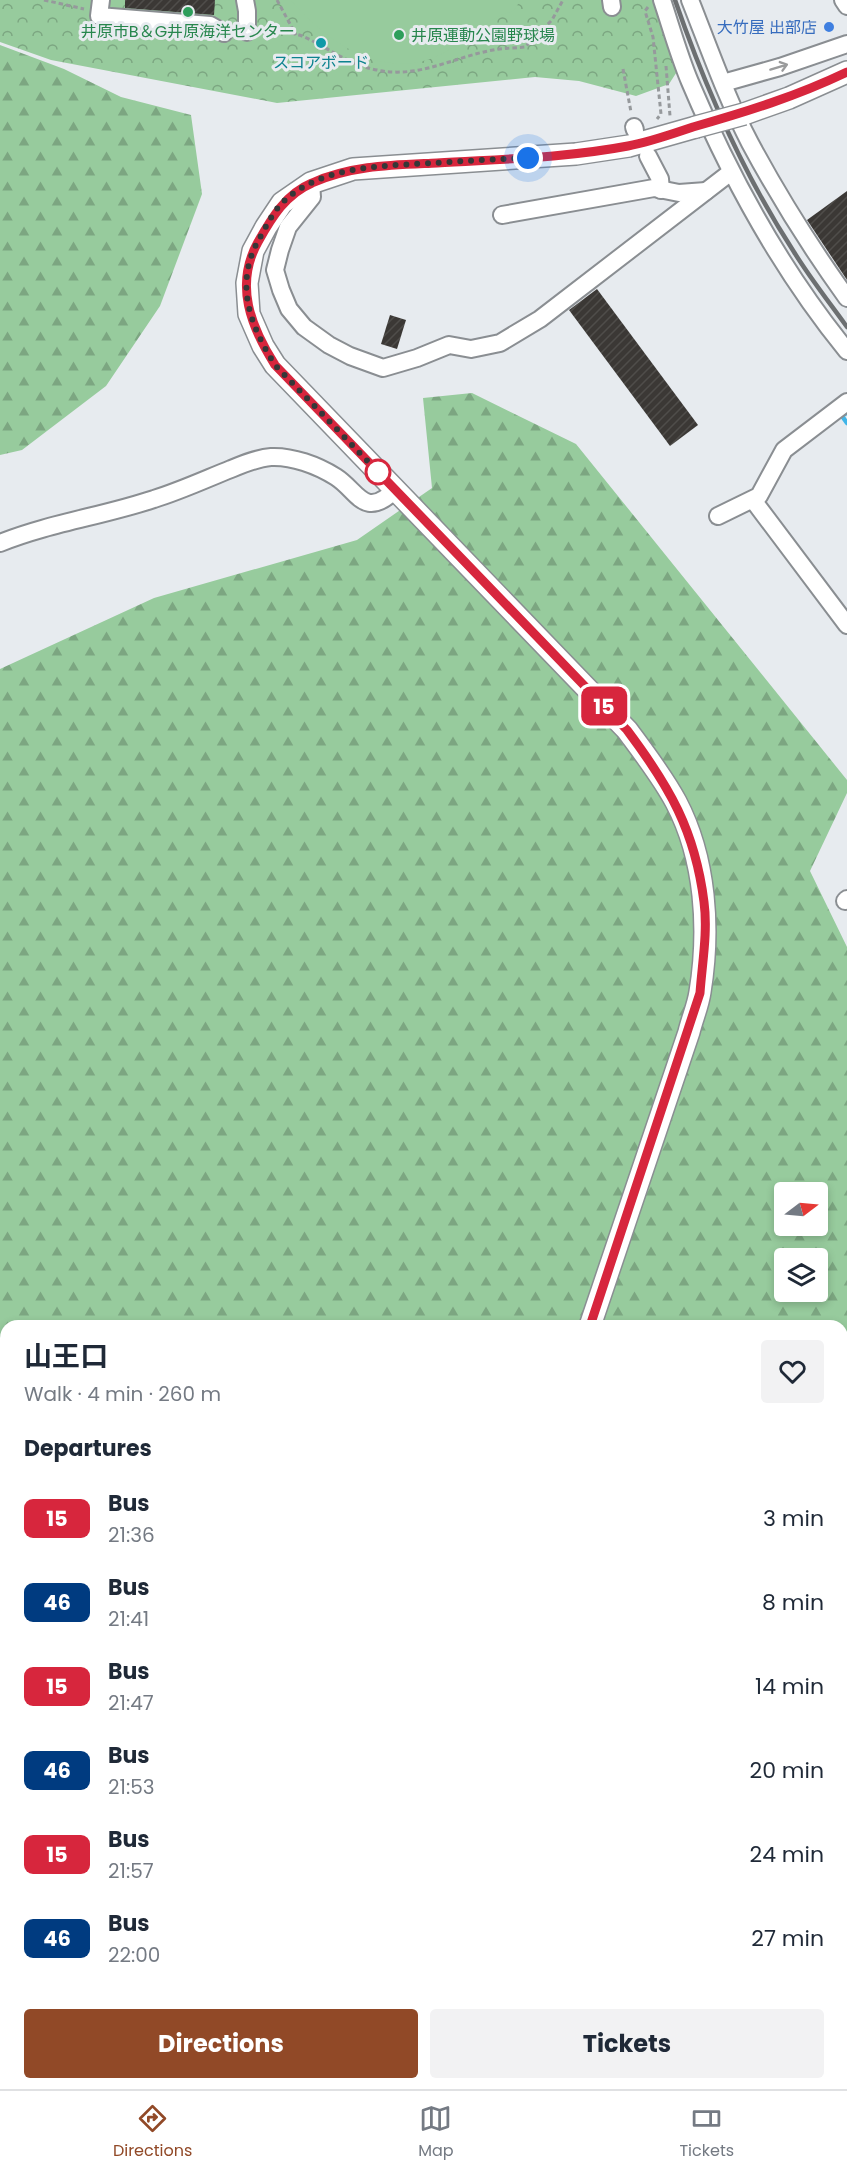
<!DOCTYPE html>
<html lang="en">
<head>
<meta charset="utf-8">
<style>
  body { margin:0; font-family:Poppins,"Noto Sans JP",sans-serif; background:#f2f2f3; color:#1f2937; height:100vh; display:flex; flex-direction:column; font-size:22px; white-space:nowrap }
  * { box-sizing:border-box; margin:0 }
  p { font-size:20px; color:#747a83 }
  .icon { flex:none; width:33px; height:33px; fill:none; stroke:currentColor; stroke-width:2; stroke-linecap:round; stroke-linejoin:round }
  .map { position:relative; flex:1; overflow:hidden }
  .drawer { position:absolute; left:0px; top:1320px; width:848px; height:770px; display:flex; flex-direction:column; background:#fff; border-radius:18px 18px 0 0; box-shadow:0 3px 9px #0003 }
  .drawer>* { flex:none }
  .badge { padding:0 12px; border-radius:9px; font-size:21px; line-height:39px }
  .needle { width:39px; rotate:74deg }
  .controls { position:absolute; left:774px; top:1182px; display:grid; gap:12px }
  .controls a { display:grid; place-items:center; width:54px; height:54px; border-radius:6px; background:#fff; box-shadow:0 3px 9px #0003; font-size:30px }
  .you { position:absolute; width:30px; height:30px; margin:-15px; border:4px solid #fff; border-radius:50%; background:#1a73e8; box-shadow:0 0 0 9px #1a73e833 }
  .map>.badge { position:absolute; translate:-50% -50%; box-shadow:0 0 0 3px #fff }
  h2 { padding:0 24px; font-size:22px; line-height:54px }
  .round { display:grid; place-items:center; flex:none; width:63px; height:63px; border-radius:6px; background:#f2f2f3 }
  .summary { display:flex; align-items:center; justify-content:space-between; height:102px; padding:0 24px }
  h1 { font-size:28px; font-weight:700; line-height:45px }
  .primary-button { display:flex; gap:12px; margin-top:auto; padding:12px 24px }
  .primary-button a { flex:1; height:69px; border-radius:6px; background:#914927; color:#fff; font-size:24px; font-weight:700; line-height:69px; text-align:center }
  .primary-button a+a { background:#f2f2f3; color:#1f2937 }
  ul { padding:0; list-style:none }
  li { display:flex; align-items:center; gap:18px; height:84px; padding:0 24px }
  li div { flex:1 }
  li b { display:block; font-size:22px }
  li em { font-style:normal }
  li .badge { min-width:66px; font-weight:700; text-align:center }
  .tabs { display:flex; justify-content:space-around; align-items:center; height:84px; border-top:2px solid #e0e1e3; background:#fff; font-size:16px; color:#747a83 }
  .tabs a { display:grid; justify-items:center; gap:3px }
  .tabs .on { color:#914927 }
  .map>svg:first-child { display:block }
</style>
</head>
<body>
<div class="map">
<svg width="847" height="2089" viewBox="0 0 847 2089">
  <defs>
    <pattern id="forest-firs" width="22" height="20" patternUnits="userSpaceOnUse" patternTransform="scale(1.5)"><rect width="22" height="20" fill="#97cb9d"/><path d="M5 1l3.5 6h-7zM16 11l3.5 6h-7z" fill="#7ca681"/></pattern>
    <pattern id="park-crowns" width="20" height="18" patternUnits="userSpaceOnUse" patternTransform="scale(1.5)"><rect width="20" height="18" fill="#97cb9d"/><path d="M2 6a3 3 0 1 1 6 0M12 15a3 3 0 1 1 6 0" fill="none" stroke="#7ca681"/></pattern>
    <pattern id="building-hatch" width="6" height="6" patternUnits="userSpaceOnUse" patternTransform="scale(1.5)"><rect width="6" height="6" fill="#3b3835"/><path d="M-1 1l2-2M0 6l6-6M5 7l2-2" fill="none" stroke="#4f4d4a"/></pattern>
  </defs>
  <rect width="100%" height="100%" fill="#e7ebef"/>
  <g fill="url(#forest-firs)" fill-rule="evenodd">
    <path d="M0,45L64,69L121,97L191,115L202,194L160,306L106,386L22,450L0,455Z"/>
    <path d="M472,393L576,444L847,780V793L810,871L847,947V2089H0V1979L6,1977V2084H842V1326H6V1596L0,1595V669L154,598L357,540L432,488L423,398ZM784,1192H818V1226H784ZM784,1258H818V1292H784Z"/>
  </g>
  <path fill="url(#park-crowns)" d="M0,0H654L680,67L669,84L636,96L579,81L535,77L277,103L51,60L0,42Z"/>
  <path fill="#97cb9d" d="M291,0H521L513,11C488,17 469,39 447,51C389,85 329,45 291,0Z"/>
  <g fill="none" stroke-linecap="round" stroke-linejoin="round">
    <path stroke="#40b5e8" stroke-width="4.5" d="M845,414L842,416L847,423"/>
  </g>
  <g fill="url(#building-hatch)">
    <path d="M125,0H215L214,15L125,8Z"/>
    <path d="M847,191V280L807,220Z"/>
    <path d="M597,289L698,425L670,446L569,310Z"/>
    <path d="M390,315L406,320L397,349L381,344Z"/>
  </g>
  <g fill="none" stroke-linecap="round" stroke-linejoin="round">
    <g stroke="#8a8e92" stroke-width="20">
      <g id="minor">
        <path d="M101,0L99,16L210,25L224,33"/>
        <path d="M245,0L247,11V32"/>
        <path d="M611,0L612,7"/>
        <path d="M662,0C671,27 679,56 690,82C731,179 781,270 847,351"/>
        <path d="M690,0C709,48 726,97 750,143C779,197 811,248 847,298"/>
        <path d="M843,0L847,6"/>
        <path d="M723,83L780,67L847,44"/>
        <path d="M634,127L635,130"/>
        <path d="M648,156L660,179L661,190"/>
        <path d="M311,183L312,197L288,227L280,250L275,270L281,290L289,309L304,327L329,345L350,356L383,368L417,358L449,345L471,349L500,343L540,319L731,172"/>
        <path d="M502,215L654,188L679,193L706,191"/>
        <path d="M753,500L847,625"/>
        <path d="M718,516L759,496L784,450L847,402"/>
        <path d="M0,543C50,523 103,516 154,499C180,491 206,479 231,469C243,464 257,458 271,457C292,456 317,465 336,477C358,491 364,520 395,490"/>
        <path d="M845,901L847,899"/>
        <path d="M842,1871L847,1873"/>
      </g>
    </g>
    <g stroke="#8a8e92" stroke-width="24">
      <g id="major">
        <path d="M744,114L789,98L847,72"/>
        <path d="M590,1326L689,1032C692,1019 698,1006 700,992C710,930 706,859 676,802C662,776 644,753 627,730L275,365L263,346L249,314L247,283L253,251L266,227L282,203L311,183L353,169L576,154L629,146L696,127"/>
        <path d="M0,1781L6,1780"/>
      </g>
    </g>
    <g stroke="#96999c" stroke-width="3" stroke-dasharray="4.5 3" stroke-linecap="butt">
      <path d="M44,0L84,9"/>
      <path d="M277,0L296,35"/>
      <path d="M648,7L645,11L653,37L661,114L657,119"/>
      <path d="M261,32C274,32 289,31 302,36C328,47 348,65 377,70C418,79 454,57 493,50C504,48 515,48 525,47L552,20L563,0"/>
      <path d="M666,66L670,116"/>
      <path d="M623,69L631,112"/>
      <path d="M0,1533L6,1536"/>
    </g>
    <use href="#minor" stroke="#fff" stroke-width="16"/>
    <use href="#major" stroke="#fff" stroke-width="21"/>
    <path stroke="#6c6f71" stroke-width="4.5" d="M675,0C705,87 744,175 794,252C810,278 829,302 847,327"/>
    <g stroke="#8a8e92" stroke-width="24" stroke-linecap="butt">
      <path id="major-bridge" d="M696,127L744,114"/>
    </g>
    <use href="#major-bridge" stroke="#fff" stroke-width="21"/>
  </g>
  <defs><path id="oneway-shaft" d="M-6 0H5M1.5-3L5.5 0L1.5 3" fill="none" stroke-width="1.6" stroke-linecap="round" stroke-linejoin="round" transform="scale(1.5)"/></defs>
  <use stroke="#9a9b9c" href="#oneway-shaft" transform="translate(779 67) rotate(-17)"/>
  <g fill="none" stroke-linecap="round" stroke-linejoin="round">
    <g stroke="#fff" stroke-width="14">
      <path id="line" d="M590,1326L700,993C702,964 708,932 704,902C695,830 669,786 627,730L275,365C251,327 234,285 258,242C272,217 286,194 312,183C352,165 395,165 437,163C501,159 565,158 628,146C650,142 672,134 693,127C746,112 797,96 847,72"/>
    </g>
    <use href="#line" stroke="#d7263d" stroke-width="9"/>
    <path stroke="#353738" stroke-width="6" stroke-dasharray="0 10.8" d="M378,472L380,474L275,365C251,327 234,285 258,241C265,229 272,213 282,203C320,165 384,166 433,163C465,161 497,159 528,158"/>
  </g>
  <g fill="#2e9e5b" stroke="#e7ebef" stroke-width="2">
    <circle cx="188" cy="12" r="6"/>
    <circle cx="399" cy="35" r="6"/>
  </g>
  <circle fill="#3f7fe0" stroke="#e7ebef" stroke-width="2" cx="829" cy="27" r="6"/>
  <circle fill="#0f9aa8" stroke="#e7ebef" stroke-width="2" cx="321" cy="43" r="6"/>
  <circle fill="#fff" stroke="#d7263d" stroke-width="3" cx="378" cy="472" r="12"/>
  <g text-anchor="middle" stroke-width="6" stroke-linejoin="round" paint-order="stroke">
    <g font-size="16" fill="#366cbe" stroke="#e7ebef" text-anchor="end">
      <text x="817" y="33">大竹屋 出部店</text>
    </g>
    <g font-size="16" fill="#27864d" stroke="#e7ebef">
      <text x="188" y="37">井原市B＆G井原海洋センター</text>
      <text x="411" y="41" text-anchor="start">井原運動公園野球場</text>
    </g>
    <g font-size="16" fill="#0d838f" stroke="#e7ebef">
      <text x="321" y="68">スコアボード</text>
    </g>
  </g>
</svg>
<div class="controls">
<a><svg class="needle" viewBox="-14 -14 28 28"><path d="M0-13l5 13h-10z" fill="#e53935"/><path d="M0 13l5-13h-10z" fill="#747a83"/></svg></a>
<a><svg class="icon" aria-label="layers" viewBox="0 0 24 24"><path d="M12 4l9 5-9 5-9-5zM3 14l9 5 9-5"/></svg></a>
</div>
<div class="you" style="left:528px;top:158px"></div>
<b class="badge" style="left:604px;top:706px;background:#d7263d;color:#fff">15</b>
<section class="drawer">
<div class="summary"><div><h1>山王口</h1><p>Walk · 4 min · 260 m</p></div><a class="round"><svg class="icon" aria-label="heart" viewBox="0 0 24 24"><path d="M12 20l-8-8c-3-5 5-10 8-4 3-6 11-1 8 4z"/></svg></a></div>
<h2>Departures</h2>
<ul>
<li><span class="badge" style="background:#d7263d;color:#fff">15</span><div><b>Bus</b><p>21:36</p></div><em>3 min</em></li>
<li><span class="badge" style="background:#003b80;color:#fff">46</span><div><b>Bus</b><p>21:41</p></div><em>8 min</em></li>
<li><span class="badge" style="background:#d7263d;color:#fff">15</span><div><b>Bus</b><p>21:47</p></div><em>14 min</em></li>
<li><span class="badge" style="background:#003b80;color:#fff">46</span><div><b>Bus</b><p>21:53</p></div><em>20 min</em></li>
<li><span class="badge" style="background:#d7263d;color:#fff">15</span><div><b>Bus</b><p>21:57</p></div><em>24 min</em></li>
<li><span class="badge" style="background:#003b80;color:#fff">46</span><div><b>Bus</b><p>22:00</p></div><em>27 min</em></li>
</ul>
<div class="primary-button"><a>Directions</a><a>Tickets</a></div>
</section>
</div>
<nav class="tabs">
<a class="on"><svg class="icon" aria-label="directions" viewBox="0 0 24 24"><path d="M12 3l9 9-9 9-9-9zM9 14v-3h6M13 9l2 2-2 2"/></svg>Directions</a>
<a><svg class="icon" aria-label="map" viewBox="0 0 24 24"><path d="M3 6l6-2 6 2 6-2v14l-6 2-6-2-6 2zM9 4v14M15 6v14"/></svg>Map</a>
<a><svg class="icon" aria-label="tickets" viewBox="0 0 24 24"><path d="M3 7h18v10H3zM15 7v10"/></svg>Tickets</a>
</nav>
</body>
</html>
